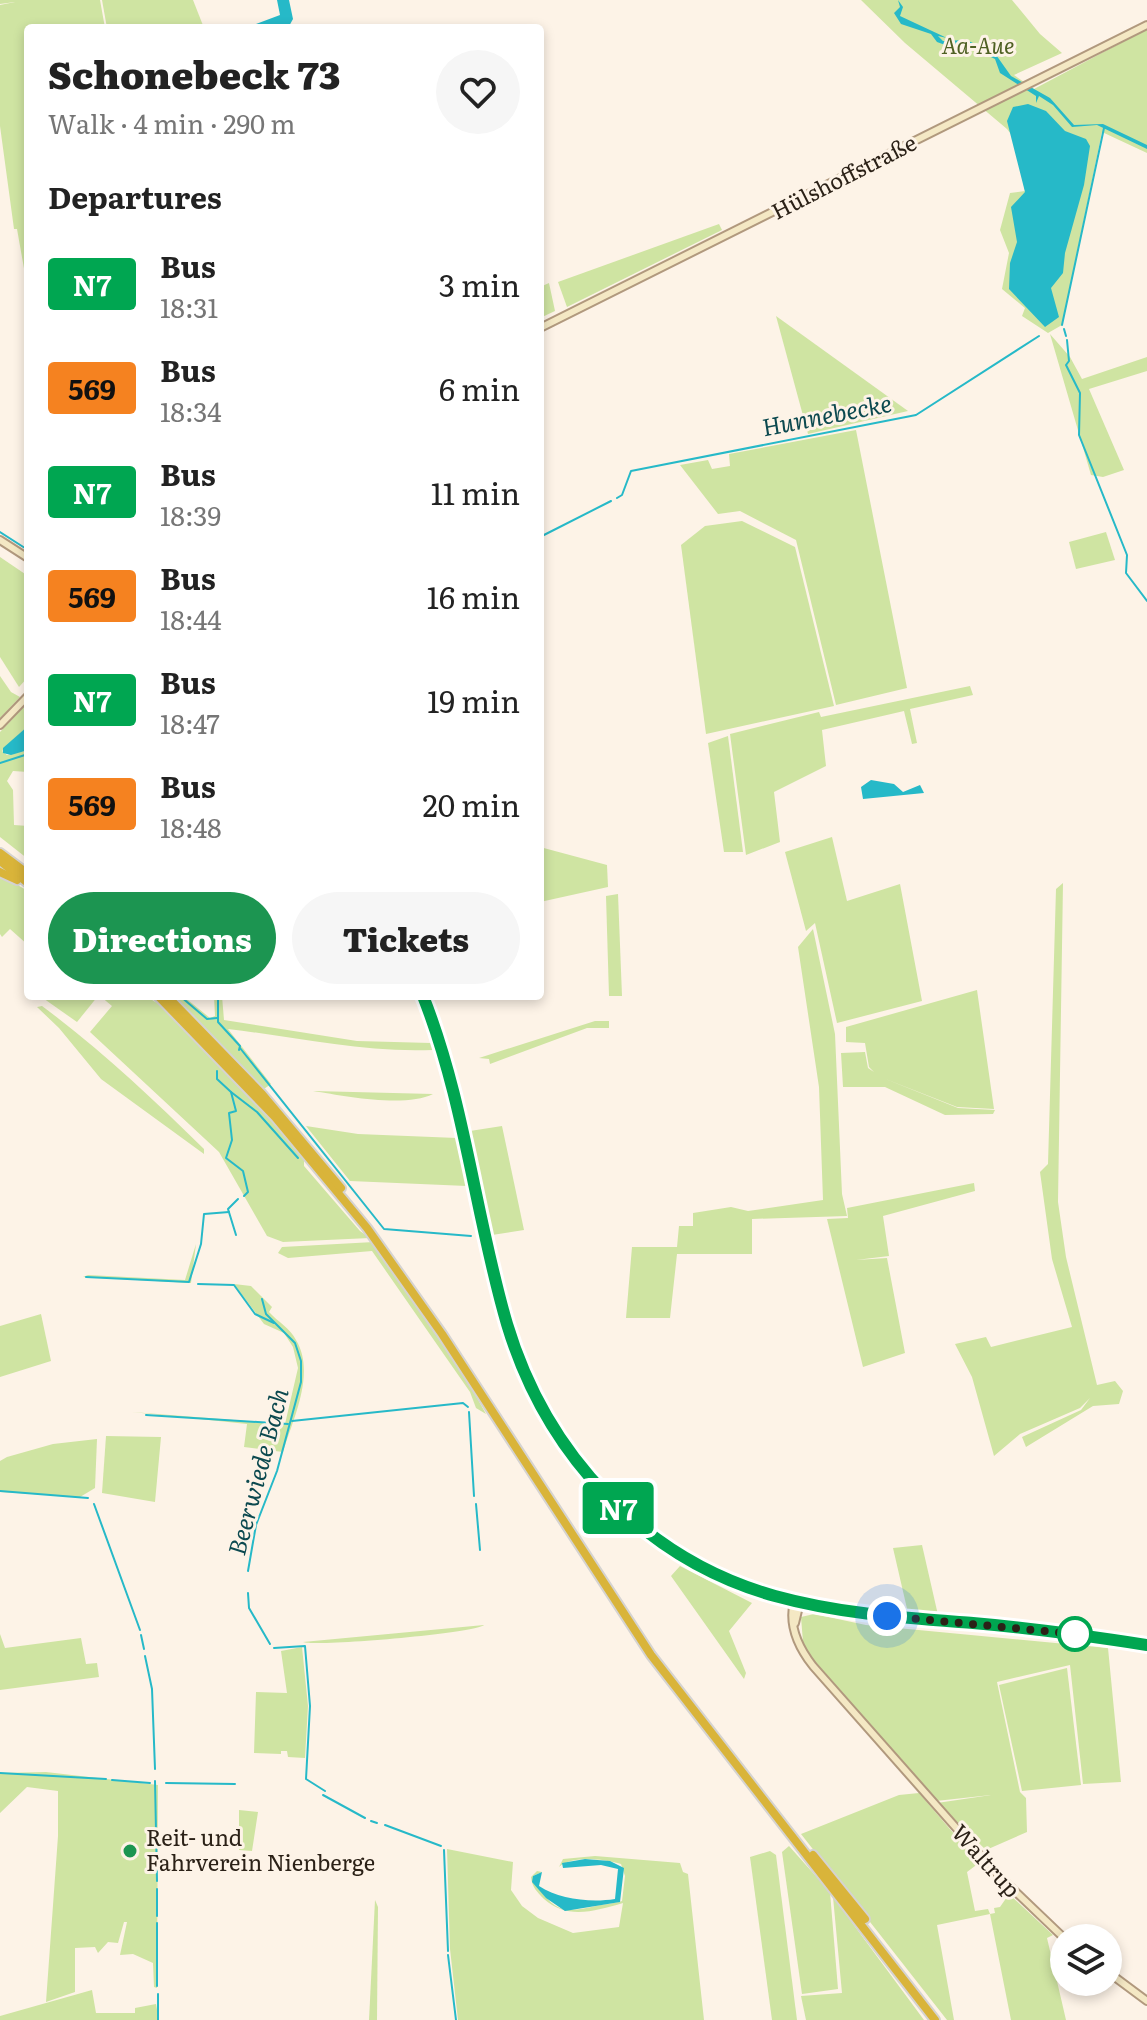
<!DOCTYPE html>
<html lang="en">
<head>
<meta charset="utf-8">
<style>
  body { margin:0; font-family:Literata,serif; background:#f6f6f6; color:#222; height:100vh; display:flex; flex-direction:column; font-size:30px; white-space:nowrap }
  * { box-sizing:border-box; margin:0 }
  p { font-size:26px; color:#767676 }
  .icon { flex:none; width:44px; height:44px; fill:none; stroke:currentColor; stroke-width:2; stroke-linecap:round; stroke-linejoin:round }
  .map { position:relative; flex:1; overflow:hidden }
  .panel { position:absolute; left:24px; top:24px; width:520px; height:976px; display:flex; flex-direction:column; background:#fff; border-radius:8px; box-shadow:0 4px 12px #0003 }
  .panel>* { flex:none }
  .badge { padding:0 16px; border-radius:6px; font-size:28px; line-height:52px }
  .fabs { position:absolute; left:1050px; top:1924px; display:grid; gap:16px }
  .fabs a { display:grid; place-items:center; width:72px; height:72px; border-radius:50%; background:#fff; box-shadow:0 4px 12px #0003; font-size:40px }
  .you { position:absolute; width:40px; height:40px; margin:-20px; border:6px solid #fff; border-radius:50%; background:#1a73e8; box-shadow:0 0 0 12px #1a73e833 }
  .map>.badge { position:absolute; translate:-50% -50%; box-shadow:0 0 0 4px #fff }
  h2 { padding:0 24px; font-size:30px; line-height:72px }
  .round { display:grid; place-items:center; flex:none; width:84px; height:84px; border-radius:42px; background:#f6f6f6 }
  .head { display:flex; align-items:center; justify-content:space-between; height:136px; padding:0 24px }
  h1 { font-size:38px; font-weight:800; line-height:60px }
  .action { display:flex; gap:16px; margin-top:auto; padding:16px 24px }
  .action a { flex:1; height:92px; border-radius:48px; background:#1c9551; color:#fff; font-size:32px; font-weight:800; line-height:92px; text-align:center }
  .action a+a { background:#f6f6f6; color:#222 }
  ul { padding:0; list-style:none }
  li { display:flex; align-items:center; gap:24px; height:104px; padding:0 24px }
  li div { flex:1 }
  li b { display:block; font-size:30px }
  li em { font-style:normal }
  li .badge { min-width:88px; font-weight:700; text-align:center }
  .map>svg:first-child { display:block }
</style>
</head>
<body>
<div class="map">
<svg width="1147" height="2020" viewBox="0 0 1147 2020">
  <rect width="100%" height="100%" fill="#fdf3e7"/>
  <g fill="#cfe4a2">
    <path d="M0,0H100L105,28H28V291L17,229H14L0,126V5L15,2L0,4Z"/>
    <path d="M102,0H193L204,28H107Z"/>
    <path d="M861,0H1012L1040,34L1062,53L1014,75L1034,89L1147,29V153L1102,132L1062,325L1048,333L1022,316L1025,308L1002,289L1009,253L1000,230L1010,193L1025,191L1014,138L1007,129L905,43Z"/>
    <path d="M719,224L722,230L567,307L558,282Z"/>
    <path d="M549,283L555,311L540,318V287Z"/>
    <path d="M776,316L908,411L808,434Z"/>
    <path d="M1050,334L1070,357L1082,379L1147,357V371L1089,389L1124,470L1103,477L1091,475Z"/>
    <path d="M856,430L907,688L836,705L796,540L740,511L718,514L680,465L708,460L712,469L730,466L729,454Z"/>
    <path d="M742,521L795,547L834,706L706,734L681,545L705,526Z"/>
    <path d="M1106,532L1115,560L1076,569L1069,542Z"/>
    <path d="M0,557L28,576V677L19,687L0,657Z"/>
    <path d="M0,676L11,692L20,697L0,718Z"/>
    <path d="M970,686L973,695L910,709L917,743L912,744L904,711L822,730L826,766L774,792L780,842L746,855L730,734L819,712L821,717Z"/>
    <path d="M27,704L28,726L2,751L7,755L28,750V772L13,771L7,781L13,790L14,825L28,826V859L0,837V732Z"/>
    <path d="M728,736L743,852H724L708,743Z"/>
    <path d="M832,837L847,901L900,884L922,1001L837,1023L815,923L806,931L785,852Z"/>
    <path d="M540,847L607,865L608,887L540,902Z"/>
    <path d="M0,875L28,891V945L10,929L2,937L0,934Z"/>
    <path d="M1063,883L1058,1202L1066,1257L1097,1385L1115,1381L1123,1391L1119,1404L1093,1406L1026,1447L1022,1437L1081,1410L1090,1398L1080,1408L1020,1434L994,1456L972,1377L955,1344L986,1337L991,1347L1072,1327L1052,1259L1040,1172L1048,1164L1056,889Z"/>
    <path d="M618,894L622,996H609L606,896Z"/>
    <path d="M813,929L835,1034L842,1194L847,1216L752,1219V1254H677L670,1318H626L632,1247H677L679,1226H693V1213L731,1207L748,1211L823,1200L819,1087L798,947Z"/>
    <path d="M977,990L994,1109L957,1107L883,1078L958,1108L995,1110L993,1114L945,1115L885,1087H843L841,1053L865,1052L868,1068L874,1072L869,1067L865,1043L846,1042V1027Z"/>
    <path d="M40,996H98L77,1022Z"/>
    <path d="M100,996C114,996 130,993 143,996C172,1001 278,1129 304,1157V1166L360,1231L370,1238L283,1242L267,1236L219,1152L90,1032L112,1006Z"/>
    <path d="M174,996H183L210,1018L215,1016L214,996H222L224,1020L357,1041L431,1043L433,1050C363,1053 297,1037 228,1029L271,1084L264,1089Z"/>
    <path d="M42,1006C100,1049 152,1098 204,1149V1154L101,1079L59,1028L37,1007Z"/>
    <path d="M595,1021H609V1028H587L490,1064L489,1059L479,1058Z"/>
    <path d="M313,1091L433,1094C405,1108 344,1096 313,1091Z"/>
    <path d="M306,1126L358,1134L457,1138L467,1186L350,1181Z"/>
    <path d="M502,1126L524,1230L492,1235L470,1131Z"/>
    <path d="M974,1183L975,1191L883,1216L889,1256L856,1260L887,1258L905,1353L863,1367L827,1219L848,1218L847,1208Z"/>
    <path d="M374,1242L472,1389L486,1414L476,1408L470,1392L372,1251L288,1258L278,1253L282,1247Z"/>
    <path d="M196,1244L191,1283L83,1277L88,1275L185,1280Z"/>
    <path d="M234,1284L251,1286L272,1307L269,1312C278,1322 290,1328 296,1340C316,1373 293,1419 283,1452L244,1447L247,1424L132,1412L285,1424L298,1368L293,1347L284,1333L264,1324Z"/>
    <path d="M41,1314L51,1361L0,1377V1326Z"/>
    <path d="M106,1436L161,1437L155,1502L102,1493Z"/>
    <path d="M97,1439L95,1488L80,1497L0,1492V1461L7,1457L53,1444Z"/>
    <path d="M922,1545L938,1615L908,1613L893,1548Z"/>
    <path d="M680,1566L752,1603L729,1631L746,1673L744,1679L671,1576Z"/>
    <path d="M814,1614L866,1625L1108,1648L1121,1782L1083,1784L1070,1665L997,1682L1020,1792L1026,1798L1027,1832L986,1850L937,1803L991,1795L936,1801L810,1656L803,1642L801,1617Z"/>
    <path d="M484,1625C476,1633 318,1647 303,1642Z"/>
    <path d="M0,1634L5,1648L81,1638L86,1664L97,1663L99,1677L0,1690Z"/>
    <path d="M302,1647L308,1706L305,1758L288,1757L287,1751H281V1754L254,1753L256,1692L287,1693L281,1651Z"/>
    <path d="M1067,1668L1081,1785L1022,1791L999,1685Z"/>
    <path d="M46,1772L158,1785L157,1988L154,1987L153,1963L133,1954L120,1955L127,1922H124L118,1943L108,1942L98,1953L95,1947L75,1948V1992L46,2002L58,1836V1791L27,1787L0,1813V1773Z"/>
    <path d="M919,1793L979,1863L967,1872L975,1911L988,1909L990,1914L995,1913L994,1908L1000,1907L1009,1894L1053,1935L1047,1938L1066,2020H1011L990,1914L937,1925L954,2020H947L801,1834L899,1795Z"/>
    <path d="M239,1810L258,1812L252,1851L239,1850Z"/>
    <path d="M789,1846L830,1892L838,1989L802,1994L782,1852Z"/>
    <path d="M447,1849L513,1862L511,1890L522,1906L538,1918L573,1933L619,1927L623,1903C595,1911 567,1920 544,1899C537,1892 532,1887 531,1877L537,1871L542,1872L533,1876C551,1909 559,1915 596,1906C605,1904 613,1904 622,1901L625,1876L621,1864C602,1859 574,1855 559,1867L563,1859L595,1856L680,1863L683,1872L688,1874L704,2020H458L450,1949Z"/>
    <path d="M770,1851L776,1855L797,2020H772L750,1857Z"/>
    <path d="M833,1897L924,2020H806L801,1996L842,1993Z"/>
    <path d="M375,1900L378,1907L377,2020H369Z"/>
    <path d="M92,1990L96,2013H135V2008L156,2004L159,2020H0V2016Z"/>
  </g>
  <g fill="#26b9c8">
    <path d="M277,0H289L293,19L288,28H245L280,15Z"/>
    <path d="M898,0L903,7L900,16L947,38L938,36L943,41L966,40L994,52L1011,76L1050,98L1074,125L1103,124L1147,145V149L1097,125L1072,127L1053,105L1039,96L1036,103V96L1000,73L995,59L962,43L956,49L937,42L931,34L901,24L894,13L900,7Z"/>
    <path d="M1028,104L1046,111L1065,131L1086,139L1090,146L1084,185L1065,253L1063,273L1051,288L1059,317L1045,327L1009,289L1010,263L1017,242L1011,207L1025,192L1007,121L1013,107Z"/>
    <path d="M28,726V750L11,755L3,753V748Z"/>
    <path d="M871,780L894,784L903,792L920,785L924,793L863,799L861,787Z"/>
    <path d="M585,1859L610,1861L624,1868L620,1902L565,1911L546,1898L532,1882L533,1876L542,1872L539,1886C559,1899 590,1903 615,1899L618,1869L601,1865L563,1868L562,1863Z"/>
  </g>
  <g fill="none" stroke-linecap="round" stroke-linejoin="round">
    <g stroke="#26b9c8" stroke-width="2">
      <path d="M1062,325L1104,128"/>
      <path d="M1064,329L1066,336"/>
      <path d="M1067,340L1069,361L1066,365L1080,393L1079,435L1127,555L1126,573L1147,601"/>
      <path d="M617,498L622,495L631,471L916,415L1039,336"/>
      <path d="M0,532L28,550"/>
      <path d="M540,537L611,501"/>
      <path d="M0,763L28,754"/>
      <path d="M180,996L207,1019L217,1018"/>
      <path d="M218,996V1022L240,1046L239,1050"/>
      <path d="M240,1048L384,1229L471,1236"/>
      <path d="M217,1071V1079L231,1092L236,1111L229,1113L232,1140L226,1158L243,1171L248,1192L244,1196"/>
      <path d="M231,1092L257,1112L298,1158"/>
      <path d="M236,1235L228,1209L238,1199"/>
      <path d="M86,1277L189,1282L201,1244L204,1214L229,1212"/>
      <path d="M198,1284L234,1285L255,1314L274,1323"/>
      <path d="M469,1412L474,1496"/>
      <path d="M146,1415L288,1424"/>
      <path d="M292,1421L463,1403L468,1407"/>
      <path d="M0,1491L88,1498"/>
      <path d="M94,1504L140,1630"/>
      <path d="M476,1504L480,1550"/>
      <path d="M248,1571L256,1525L277,1471L301,1382V1361L295,1343L266,1314L262,1299"/>
      <path d="M248,1593L249,1608L270,1644"/>
      <path d="M141,1635L144,1649"/>
      <path d="M274,1648L305,1646L310,1706L306,1779L325,1791"/>
      <path d="M145,1656L152,1689L155,1769"/>
      <path d="M0,1773L106,1779"/>
      <path d="M112,1780L150,1783"/>
      <path d="M155,1781L157,1881"/>
      <path d="M166,1783L235,1784"/>
      <path d="M323,1795L365,1818"/>
      <path d="M371,1821L377,1823"/>
      <path d="M385,1825L441,1846"/>
      <path d="M444,1850L448,1951"/>
      <path d="M157,1889V1916"/>
      <path d="M157,1923V1986"/>
      <path d="M448,1955L456,2020"/>
      <path d="M158,1994V2020"/>
    </g>
    <g stroke="#b1997e" stroke-width="10">
      <g id="secondary">
        <path d="M540,328L1147,25"/>
        <path d="M0,540L28,558"/>
        <path d="M0,725L28,696"/>
        <path d="M423,996C466,1104 474,1219 509,1330C549,1457 645,1560 775,1596C842,1614 911,1618 979,1624C1035,1629 1091,1636 1147,1645"/>
        <path d="M794,1601C788,1625 798,1647 813,1666L996,1873L1064,1938"/>
        <path d="M795,1623L800,1602"/>
        <path d="M1108,1972L1147,2001"/>
      </g>
    </g>
    <g stroke="#d5d3d1" stroke-width="12">
      <g id="highway">
        <path d="M0,853L28,874"/>
        <path d="M0,861L28,883"/>
        <path d="M0,872L17,880"/>
        <path d="M158,996L275,1117L367,1228L442,1334L651,1655L935,2020"/>
        <path d="M167,996L262,1094L341,1188"/>
        <path d="M813,1855L865,1919"/>
      </g>
    </g>
    <use href="#secondary" stroke="#f4e8c4" stroke-width="6"/>
    <use href="#highway" stroke="#d9b43a" stroke-width="8"/>
  </g>
  <g fill="none" stroke-linecap="round" stroke-linejoin="round">
    <g stroke="#fff" stroke-width="18">
      <path id="line" d="M423,996C465,1102 475,1215 507,1324C546,1454 643,1559 775,1596C840,1614 907,1618 973,1623C1031,1628 1089,1636 1147,1645"/>
    </g>
    <use href="#line" stroke="#00a651" stroke-width="12"/>
    <path stroke="#2b2117" stroke-width="8" stroke-dasharray="0 14.4" d="M887,1616L1075,1634"/>
  </g>
  <circle fill="#fff" stroke="#00a651" stroke-width="4" cx="1075" cy="1634" r="16"/>
  <circle fill="#1c9551" stroke="#fdf3e7" stroke-width="3" cx="130" cy="1851" r="8"/>
  <g text-anchor="middle" stroke-width="6" stroke-linejoin="round" paint-order="stroke">
    <g font-size="22" font-style="italic" fill="#4f6023" stroke="#fdf3e7">
      <text x="978" y="54">Aa-Aue</text>
    </g>
    <g font-size="22" fill="#2b2117" stroke="#fdf3e7">
      <text transform="translate(844 177) rotate(-27)" y="8">Hülshoffstraße</text>
      <text transform="translate(986 1861) rotate(48)" y="8">Waltrup</text>
    </g>
    <g font-size="22" fill="#2b2117" stroke="#fdf3e7" text-anchor="start">
      <text x="146" y="1846">Reit- und<tspan x="146" dy="25">Fahrverein Nienberge</tspan></text>
    </g>
    <g font-size="24" font-style="italic" fill="#0c494f" stroke="#fdf3e7">
      <text transform="translate(827 416) rotate(-11)" y="8">Hunnebecke</text>
      <text transform="translate(259 1472) rotate(-75)" y="8">Beerwiede Bach</text>
    </g>
  </g>
</svg>
<div class="fabs">
<a><svg class="icon" aria-label="layers" viewBox="0 0 24 24"><path d="M12 4l9 5-9 5-9-5zM3 14l9 5 9-5"/></svg></a>
</div>
<div class="you" style="left:887px;top:1616px"></div>
<b class="badge" style="left:618px;top:1508px;background:#00a651;color:#fff">N7</b>
<section class="panel">
<div class="head"><div><h1>Schonebeck 73</h1><p>Walk · 4 min · 290 m</p></div><a class="round"><svg class="icon" aria-label="heart" viewBox="0 0 24 24"><path d="M12 20l-8-8c-3-5 5-10 8-4 3-6 11-1 8 4z"/></svg></a></div>
<h2>Departures</h2>
<ul>
<li><span class="badge" style="background:#00a651;color:#fff">N7</span><div><b>Bus</b><p>18:31</p></div><em>3 min</em></li>
<li><span class="badge" style="background:#f58220;color:#111">569</span><div><b>Bus</b><p>18:34</p></div><em>6 min</em></li>
<li><span class="badge" style="background:#00a651;color:#fff">N7</span><div><b>Bus</b><p>18:39</p></div><em>11 min</em></li>
<li><span class="badge" style="background:#f58220;color:#111">569</span><div><b>Bus</b><p>18:44</p></div><em>16 min</em></li>
<li><span class="badge" style="background:#00a651;color:#fff">N7</span><div><b>Bus</b><p>18:47</p></div><em>19 min</em></li>
<li><span class="badge" style="background:#f58220;color:#111">569</span><div><b>Bus</b><p>18:48</p></div><em>20 min</em></li>
</ul>
<div class="action"><a>Directions</a><a>Tickets</a></div>
</section>
</div>
</body>
</html>
